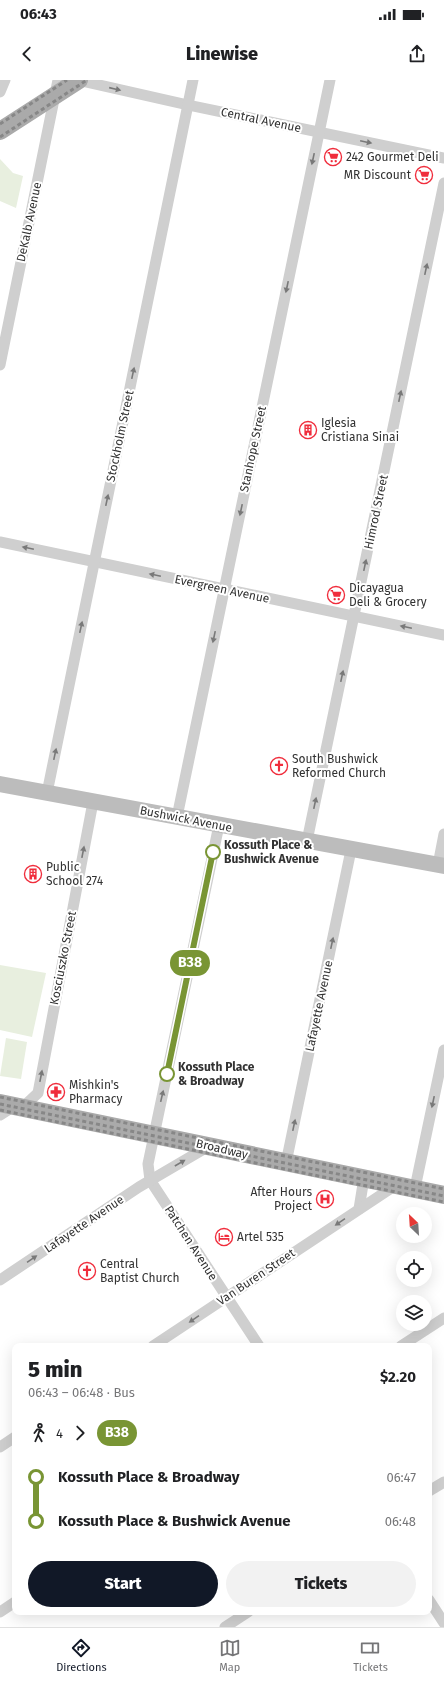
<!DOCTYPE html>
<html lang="en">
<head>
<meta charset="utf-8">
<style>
  body { margin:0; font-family:"Fira Sans",sans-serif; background:#f2f2f2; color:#202124; height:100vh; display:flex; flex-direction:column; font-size:15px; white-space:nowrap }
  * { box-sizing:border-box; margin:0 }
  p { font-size:13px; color:#757577 }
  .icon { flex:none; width:22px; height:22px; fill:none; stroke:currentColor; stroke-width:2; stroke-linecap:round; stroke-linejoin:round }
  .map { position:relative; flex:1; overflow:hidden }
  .sheet { position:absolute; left:12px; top:1263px; width:420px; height:272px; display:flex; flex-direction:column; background:#fff; border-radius:8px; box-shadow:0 4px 16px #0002 }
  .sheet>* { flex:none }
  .badge { padding:0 8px; border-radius:13px; font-size:14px; line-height:26px }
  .needle { width:26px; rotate:335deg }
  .buttons { position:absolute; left:396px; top:1127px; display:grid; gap:8px }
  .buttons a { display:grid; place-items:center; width:36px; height:36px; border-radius:50%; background:#fff; box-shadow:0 4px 16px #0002; font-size:20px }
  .map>.badge { position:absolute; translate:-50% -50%; box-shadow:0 0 0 2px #fff }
  .legs { display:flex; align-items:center; gap:6px; height:44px; padding:0 16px; font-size:13px }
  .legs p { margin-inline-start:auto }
  .head { display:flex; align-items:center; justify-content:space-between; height:68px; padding:0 16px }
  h1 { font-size:22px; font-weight:800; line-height:30px }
  .primary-button { display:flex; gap:8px; margin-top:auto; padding:8px 16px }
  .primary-button a { flex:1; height:46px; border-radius:24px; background:#111827; color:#fff; font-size:16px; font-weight:800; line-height:46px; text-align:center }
  .primary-button a+a { background:#f2f2f2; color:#202124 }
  ul { padding:0 16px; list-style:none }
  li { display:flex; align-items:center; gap:14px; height:44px; font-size:15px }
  li i { display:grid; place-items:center; width:6px; height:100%; margin:0 5px; background:currentColor }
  li i::after { content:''; width:10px; height:10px; margin:-5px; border:3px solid; border-radius:50%; background:#fff }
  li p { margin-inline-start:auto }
  li:first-child i { background:linear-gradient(#0000 50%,currentColor 0) }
  li:last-child i { background:linear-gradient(currentColor 50%,#0000 0) }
  .status { display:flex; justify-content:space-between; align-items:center; height:28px; padding:0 20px; background:#fff; direction:ltr }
  .status svg { height:11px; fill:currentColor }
  header { display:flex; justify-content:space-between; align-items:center; height:52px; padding:0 16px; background:#fff; font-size:18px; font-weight:800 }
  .dock { display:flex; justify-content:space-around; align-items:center; height:56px; border-top:1px solid #e0e0e0; background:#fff; font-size:11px; color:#757577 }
  .dock a { display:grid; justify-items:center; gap:2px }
  .dock .active { color:#111827 }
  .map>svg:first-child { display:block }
</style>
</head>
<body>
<div class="status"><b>06:43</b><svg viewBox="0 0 49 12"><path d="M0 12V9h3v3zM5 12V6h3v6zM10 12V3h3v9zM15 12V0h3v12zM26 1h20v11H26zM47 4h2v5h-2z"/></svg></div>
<header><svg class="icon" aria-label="back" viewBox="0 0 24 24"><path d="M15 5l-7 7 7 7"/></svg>Linewise<svg class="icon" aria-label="share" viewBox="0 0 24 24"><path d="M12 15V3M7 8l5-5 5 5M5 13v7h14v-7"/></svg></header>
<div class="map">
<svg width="444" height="1547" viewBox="0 0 444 1547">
  <rect width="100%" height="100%" fill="#fff"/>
  <g fill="#e8efdf">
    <path d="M0,79L13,93L23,96L16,128L0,121Z"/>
    <path d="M0,885L46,893L32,957L0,950Z"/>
    <path d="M6,958L27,962L21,999L0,996Z"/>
  </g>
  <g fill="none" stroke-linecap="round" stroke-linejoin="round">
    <g stroke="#cfcfcf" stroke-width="11">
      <path d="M77,0L188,25L444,78"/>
      <path d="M0,12L5,0"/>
      <path d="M0,285L58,0"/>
      <path d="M0,462L444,555"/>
      <path d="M47,713L193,0"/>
      <path d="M177,737L330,0"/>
      <path d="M219,745L148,1084L150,1100L259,1266"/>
      <path d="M307,761L444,103"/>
      <path d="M438,785L444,754"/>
      <path d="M22,1028L38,1013L93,722"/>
      <path d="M0,1035L14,1026"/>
      <path d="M286,1083L351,770"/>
      <path d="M415,1108L444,970"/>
      <path d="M359,1129L364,1098"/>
      <path d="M0,1200L139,1107L209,1066"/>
      <path d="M153,1266L396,1105"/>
      <path d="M401,1266L444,1238"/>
      <path d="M0,1367L15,1357"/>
      <path d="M429,1411L444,1402"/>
      <path d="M429,1520L444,1543"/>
      <path d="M0,1532L15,1522"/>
      <path d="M225,1547L248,1532"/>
    </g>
    <path stroke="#bcbcbc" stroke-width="16" d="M0,704L444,786"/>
    <g stroke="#aaa" stroke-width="18">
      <path d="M0,51L79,0"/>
      <path d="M0,1023L444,1115"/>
    </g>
    <g stroke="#878787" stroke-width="3" stroke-dasharray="4 3" stroke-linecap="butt">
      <path d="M0,44L67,0"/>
      <path d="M0,57L87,0"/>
      <path d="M0,1017L444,1109"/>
      <path d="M0,1024L444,1116"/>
      <path d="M0,1030L444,1122"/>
    </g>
  </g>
  <defs><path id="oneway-solid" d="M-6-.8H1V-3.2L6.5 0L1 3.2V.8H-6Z"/></defs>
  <g fill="#797979">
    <use href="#oneway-solid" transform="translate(115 9) rotate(13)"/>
    <use href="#oneway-solid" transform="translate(366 62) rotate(12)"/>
    <use href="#oneway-solid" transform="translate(313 79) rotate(102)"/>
    <use href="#oneway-solid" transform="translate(426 189) rotate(-78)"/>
    <use href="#oneway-solid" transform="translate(287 207) rotate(102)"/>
    <use href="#oneway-solid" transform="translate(133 293) rotate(-78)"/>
    <use href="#oneway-solid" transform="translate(400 316) rotate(-78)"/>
    <use href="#oneway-solid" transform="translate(107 420) rotate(-78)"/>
    <use href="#oneway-solid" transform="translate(241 430) rotate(102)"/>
    <use href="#oneway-solid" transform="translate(28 468) rotate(-168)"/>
    <use href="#oneway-solid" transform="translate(365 485) rotate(-78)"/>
    <use href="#oneway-solid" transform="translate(155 495) rotate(-168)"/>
    <use href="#oneway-solid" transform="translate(81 547) rotate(-78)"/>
    <use href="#oneway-solid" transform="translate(406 547) rotate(-168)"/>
    <use href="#oneway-solid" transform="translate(214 557) rotate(102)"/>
    <use href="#oneway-solid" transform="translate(342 596) rotate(-78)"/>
    <use href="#oneway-solid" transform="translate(55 674) rotate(-78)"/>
    <use href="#oneway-solid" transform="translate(315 723) rotate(-78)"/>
    <use href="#oneway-solid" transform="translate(83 772) rotate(-79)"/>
    <use href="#oneway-solid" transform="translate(332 863) rotate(-78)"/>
    <use href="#oneway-solid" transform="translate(41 996) rotate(-79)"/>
    <use href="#oneway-solid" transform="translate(162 1016) rotate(-77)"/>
    <use href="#oneway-solid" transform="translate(433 1022) rotate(102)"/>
    <use href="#oneway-solid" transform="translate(294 1045) rotate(-78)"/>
    <use href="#oneway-solid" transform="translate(180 1083) rotate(-30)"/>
    <use href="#oneway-solid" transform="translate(340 1142) rotate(146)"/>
    <use href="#oneway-solid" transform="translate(32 1179) rotate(-34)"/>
    <use href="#oneway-solid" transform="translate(194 1239) rotate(146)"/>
  </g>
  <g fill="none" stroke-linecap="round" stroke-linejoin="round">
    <g stroke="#fff" stroke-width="9">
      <path id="line-1" d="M167,994L213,772"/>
    </g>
    <use href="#line-1" stroke="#799534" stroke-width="6"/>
  </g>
  <defs>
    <g id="supermarket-ring" transform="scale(0.9)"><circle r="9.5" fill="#fff" stroke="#f02d3c" stroke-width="1.5"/><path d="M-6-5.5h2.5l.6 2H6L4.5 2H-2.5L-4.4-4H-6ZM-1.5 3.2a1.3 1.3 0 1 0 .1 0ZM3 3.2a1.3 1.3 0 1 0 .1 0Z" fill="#f02d3c"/></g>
    <g id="building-ring" transform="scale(0.9)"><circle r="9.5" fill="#fff" stroke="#f02d3c" stroke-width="1.5"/><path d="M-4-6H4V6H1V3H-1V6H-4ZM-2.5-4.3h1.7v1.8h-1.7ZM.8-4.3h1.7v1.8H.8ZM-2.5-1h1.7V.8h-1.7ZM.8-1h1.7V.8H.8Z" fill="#f02d3c"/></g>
    <g id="church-ring" transform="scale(0.9)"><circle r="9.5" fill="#fff" stroke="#f02d3c" stroke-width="1.5"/><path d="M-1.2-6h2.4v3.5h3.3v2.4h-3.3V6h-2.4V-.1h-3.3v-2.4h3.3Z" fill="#f02d3c"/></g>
    <g id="pharmacy-ring" transform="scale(0.9)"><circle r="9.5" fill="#fff" stroke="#f02d3c" stroke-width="1.5"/><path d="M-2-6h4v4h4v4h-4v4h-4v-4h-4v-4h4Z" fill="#f02d3c"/></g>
    <g id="hospital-ring" transform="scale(0.9)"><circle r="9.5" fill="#fff" stroke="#f02d3c" stroke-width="1.5"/><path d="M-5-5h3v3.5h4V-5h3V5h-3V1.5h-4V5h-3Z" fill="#f02d3c"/></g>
    <g id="hotel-ring" transform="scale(0.9)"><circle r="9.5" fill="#fff" stroke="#f02d3c" stroke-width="1.5"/><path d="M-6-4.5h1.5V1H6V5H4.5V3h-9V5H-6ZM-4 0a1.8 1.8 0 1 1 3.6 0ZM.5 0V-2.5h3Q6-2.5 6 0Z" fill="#f02d3c"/></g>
  </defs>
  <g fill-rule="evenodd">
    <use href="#supermarket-ring" x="333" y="77"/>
    <use href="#supermarket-ring" x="424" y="95"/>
    <use href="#building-ring" x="308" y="350"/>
    <use href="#supermarket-ring" x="336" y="515"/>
    <use href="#church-ring" x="279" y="686"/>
    <use href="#building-ring" x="33" y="794"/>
    <use href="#pharmacy-ring" x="56" y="1012"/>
    <use href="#hospital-ring" x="325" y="1119"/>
    <use href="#hotel-ring" x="224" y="1157"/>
    <use href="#church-ring" x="87" y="1191"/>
  </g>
  <g fill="#fff" stroke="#799534" stroke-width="2">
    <circle cx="213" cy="772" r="7"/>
    <circle cx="167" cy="994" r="7"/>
  </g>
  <g text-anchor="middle" stroke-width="4" stroke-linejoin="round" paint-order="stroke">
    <g font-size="12" fill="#323232" stroke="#fff">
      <text transform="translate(261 40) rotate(12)" y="4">Central Avenue</text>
      <text transform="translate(29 142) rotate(-78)" y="4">DeKalb Avenue</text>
      <text transform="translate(120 356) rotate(-78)" y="4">Stockholm Street</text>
      <text transform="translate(253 369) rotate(-78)" y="4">Stanhope Street</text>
      <text transform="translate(376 432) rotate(-78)" y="4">Himrod Street</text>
      <text transform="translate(222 509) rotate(12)" y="4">Evergreen Avenue</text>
      <text transform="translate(186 739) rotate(11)" y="4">Bushwick Avenue</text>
      <text transform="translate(63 878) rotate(-79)" y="4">Kosciuszko Street</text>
      <text transform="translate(319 926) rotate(-78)" y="4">Lafayette Avenue</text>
      <text transform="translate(222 1069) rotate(13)" y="4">Broadway</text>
      <text transform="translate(84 1144) rotate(-34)" y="4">Lafayette Avenue</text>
      <text transform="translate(191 1163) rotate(57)" y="4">Patchen Avenue</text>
      <text transform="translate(256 1197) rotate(-34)" y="4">Van Buren Street</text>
    </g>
    <g font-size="12" fill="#323232" stroke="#fff" text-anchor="start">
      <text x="346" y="81">242 Gourmet Deli</text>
      <text x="411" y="99" text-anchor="end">MR Discount</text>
      <text x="321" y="347">Iglesia<tspan x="321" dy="14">Cristiana Sinai</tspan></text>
      <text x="349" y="512">Dicayagua<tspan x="349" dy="14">Deli &amp; Grocery</tspan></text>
      <text x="292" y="683">South Bushwick<tspan x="292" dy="14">Reformed Church</tspan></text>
      <text x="46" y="791">Public<tspan x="46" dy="14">School 274</tspan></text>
      <text x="69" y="1009">Mishkin's<tspan x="69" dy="14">Pharmacy</tspan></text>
      <text x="312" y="1116" text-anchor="end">After Hours<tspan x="312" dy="14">Project</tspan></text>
      <text x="237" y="1161">Artel 535</text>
      <text x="100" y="1188">Central<tspan x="100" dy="14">Baptist Church</tspan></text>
    </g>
    <g font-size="12" font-weight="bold" fill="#323232" stroke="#fff" text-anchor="start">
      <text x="224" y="769">Kossuth Place &amp;<tspan x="224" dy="14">Bushwick Avenue</tspan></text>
      <text x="178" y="991">Kossuth Place<tspan x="178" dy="14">&amp; Broadway</tspan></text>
    </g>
  </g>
</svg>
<div class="buttons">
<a><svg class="needle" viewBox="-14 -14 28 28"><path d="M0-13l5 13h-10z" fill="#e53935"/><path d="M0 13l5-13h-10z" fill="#757577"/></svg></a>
<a><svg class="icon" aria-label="locate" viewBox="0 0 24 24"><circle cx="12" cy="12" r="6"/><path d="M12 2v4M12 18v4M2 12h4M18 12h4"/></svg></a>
<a><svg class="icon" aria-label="layers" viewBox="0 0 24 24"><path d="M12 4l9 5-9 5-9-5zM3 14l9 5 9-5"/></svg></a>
</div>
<b class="badge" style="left:190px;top:883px;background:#799534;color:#fff">B38</b>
<section class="sheet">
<div class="head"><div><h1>5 min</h1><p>06:43 – 06:48 · Bus</p></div><b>$2.20</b></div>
<div class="legs"><svg class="icon" aria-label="walk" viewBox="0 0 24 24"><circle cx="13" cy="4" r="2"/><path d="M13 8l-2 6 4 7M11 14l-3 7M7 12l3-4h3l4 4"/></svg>4<svg class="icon" aria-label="forward" viewBox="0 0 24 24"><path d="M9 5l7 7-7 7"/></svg><b class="badge" style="background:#799534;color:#fff">B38</b></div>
<ul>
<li><i style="color:#799534"></i><b>Kossuth Place &amp; Broadway</b><p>06:47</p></li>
<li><i style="color:#799534"></i><b>Kossuth Place &amp; Bushwick Avenue</b><p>06:48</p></li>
</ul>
<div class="primary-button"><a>Start</a><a>Tickets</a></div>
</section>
</div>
<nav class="dock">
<a class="active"><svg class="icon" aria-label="directions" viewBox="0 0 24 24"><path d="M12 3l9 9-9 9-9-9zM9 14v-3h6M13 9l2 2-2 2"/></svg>Directions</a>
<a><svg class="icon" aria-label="map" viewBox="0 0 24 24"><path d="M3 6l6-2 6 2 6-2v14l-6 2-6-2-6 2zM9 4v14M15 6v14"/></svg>Map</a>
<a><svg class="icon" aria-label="tickets" viewBox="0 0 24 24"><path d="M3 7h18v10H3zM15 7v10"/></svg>Tickets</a>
</nav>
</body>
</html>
